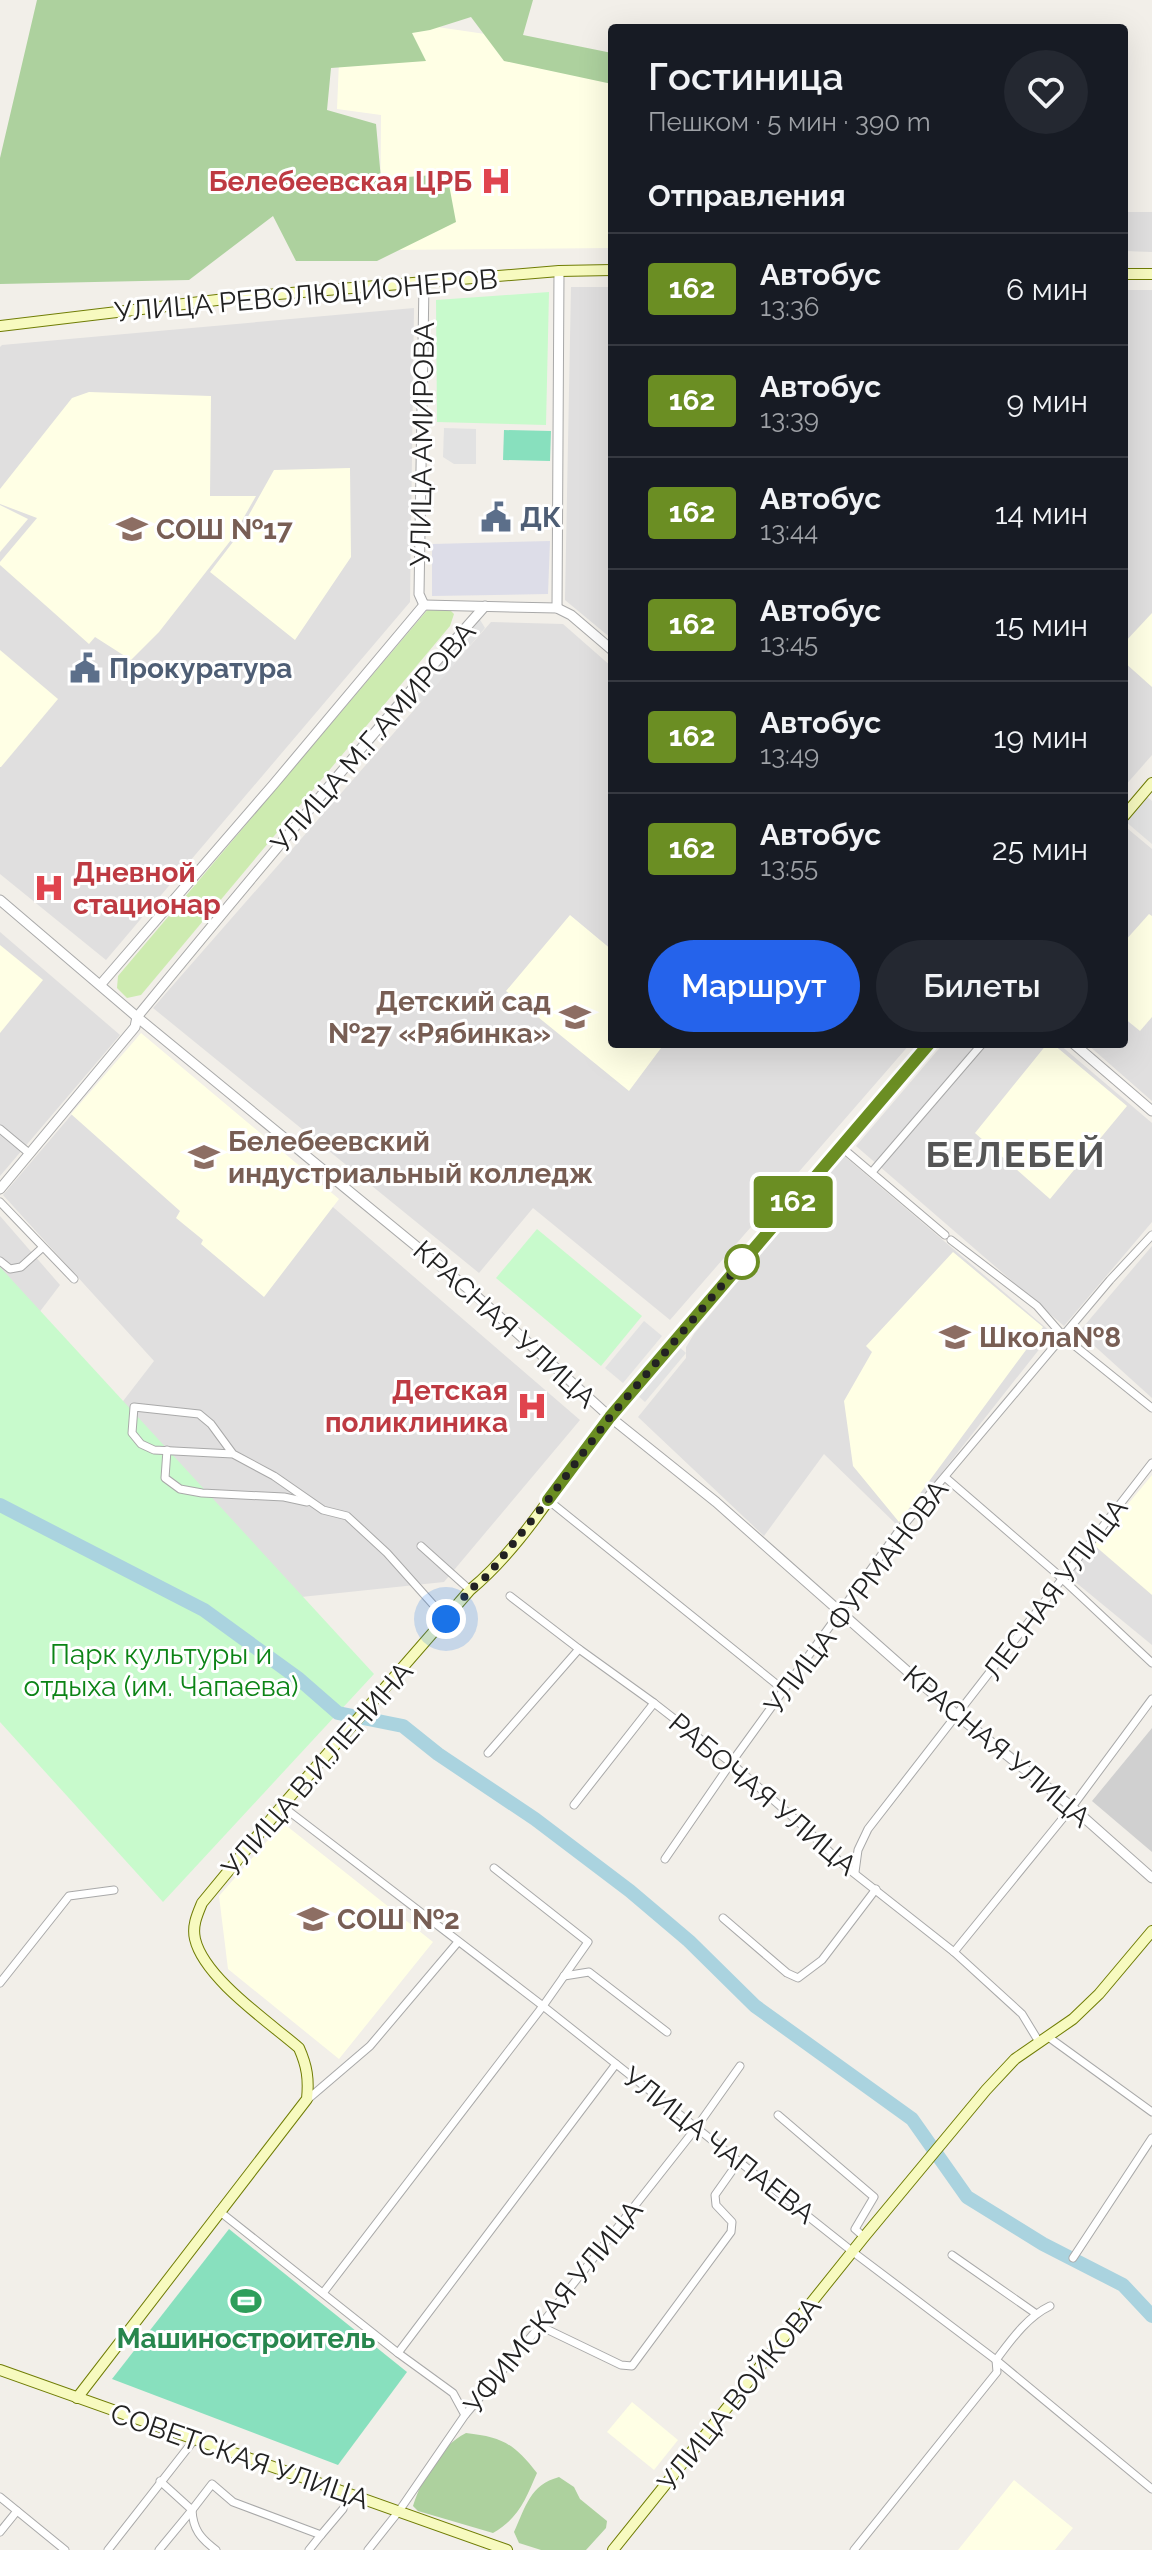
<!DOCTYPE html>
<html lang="ru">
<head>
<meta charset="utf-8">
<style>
  body { margin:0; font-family:Raleway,sans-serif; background:#242831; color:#f1f3f6; height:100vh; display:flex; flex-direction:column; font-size:30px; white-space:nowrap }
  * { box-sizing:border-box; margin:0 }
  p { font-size:26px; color:#9ea1a6 }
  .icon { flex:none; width:44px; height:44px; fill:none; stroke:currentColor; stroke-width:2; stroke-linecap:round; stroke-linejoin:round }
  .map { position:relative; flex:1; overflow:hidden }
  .details { position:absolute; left:608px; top:24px; width:520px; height:1024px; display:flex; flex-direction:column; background:#171b24; border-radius:8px; box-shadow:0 8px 32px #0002 }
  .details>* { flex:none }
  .badge { padding:0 16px; border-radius:6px; font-size:28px; line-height:52px }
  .you { position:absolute; width:40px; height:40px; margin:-20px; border:6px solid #fff; border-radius:50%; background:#1a73e8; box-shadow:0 0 0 12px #1a73e833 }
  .map>.badge { position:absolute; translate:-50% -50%; box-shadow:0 0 0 4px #fff }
  h2 { padding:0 40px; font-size:30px; line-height:72px }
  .round { display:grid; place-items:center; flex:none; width:84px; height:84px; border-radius:42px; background:#242831 }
  .headline { display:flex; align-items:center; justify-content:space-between; height:136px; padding:0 40px }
  h1 { font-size:38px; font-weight:600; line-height:60px }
  .cta { display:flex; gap:16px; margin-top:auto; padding:16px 40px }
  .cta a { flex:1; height:92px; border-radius:48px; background:#2563eb; color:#fff; font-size:32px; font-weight:600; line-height:92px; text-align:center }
  .cta a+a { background:#242831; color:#f1f3f6 }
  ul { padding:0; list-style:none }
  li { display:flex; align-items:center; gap:24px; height:112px; padding:0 40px; border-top:2px solid #363941 }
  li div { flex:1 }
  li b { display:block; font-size:30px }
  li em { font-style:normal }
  li .badge { min-width:88px; font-weight:700; text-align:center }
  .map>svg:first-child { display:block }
</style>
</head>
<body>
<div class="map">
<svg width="1152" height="2550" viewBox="0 0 1152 2550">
  <rect width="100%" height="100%" fill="#f2efe9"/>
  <g fill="#e0dfdf">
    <path d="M1124,212H1152V252L1124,251Z"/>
    <path d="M571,287H612V639L565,600Z"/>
    <path d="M1124,290H1152V755L1124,787Z"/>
    <path d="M414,308L410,602L106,960L0,874V347L2,345Z"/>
    <path d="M491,622L563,624L612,667V1044H910L670,1320L533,1208L479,1273L153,1008Z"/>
    <path d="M1128,829L1152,849V1101L1087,1044H1124V833Z"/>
    <path d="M0,932L120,1035L0,1176Z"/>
    <path d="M137,1038L580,1420L444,1582L282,1599L110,1418L154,1361L3,1195Z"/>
    <path d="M943,1044H1059L1152,1123V1222L1064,1326L856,1146Z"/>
    <path d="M843,1155L1052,1333L899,1527L824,1454L764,1536L638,1417L686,1358V1347L694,1334Z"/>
    <path d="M0,1216L60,1285L13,1347L0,1333Z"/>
    <path d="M1152,1246V1398L1079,1332Z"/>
    <path d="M1152,1478V1645L1068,1576Z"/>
  </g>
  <g fill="#ffffe5">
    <path d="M341,13L499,36L612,58V248L380,250L381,115L337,109Z"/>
    <path d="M89,392L211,396L210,496H256L231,540L159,632L131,660L95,637L89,644L0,565V562L37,518L0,504V489L72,398Z"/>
    <path d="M350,468L351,557L295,640L210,572L236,538L274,470Z"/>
    <path d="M0,505L28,519L0,552Z"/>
    <path d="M1152,613V687L1124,662V643Z"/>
    <path d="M0,650L58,699L1,767H0Z"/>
    <path d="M1149,914L1152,916V1017L1140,1031L1124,1018V942Z"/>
    <path d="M570,915L612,950V1044H664L629,1091L506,991Z"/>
    <path d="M0,945L43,980L0,1033Z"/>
    <path d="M141,1033L339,1199L264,1297L201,1244L203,1240L176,1218L180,1211L71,1114Z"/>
    <path d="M1047,1044H1053L1127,1106L1050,1199L975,1133Z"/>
    <path d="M953,1252L1043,1327L899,1522L853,1466L844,1401L872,1352L866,1346Z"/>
    <path d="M1152,1475V1595L1094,1545Z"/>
    <path d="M283,1823L433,1942L339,2059L228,1969L219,1896Z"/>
    <path d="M632,2402L678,2440L654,2470L607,2432Z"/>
    <path d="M1014,2480L1073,2528L1055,2550H958Z"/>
  </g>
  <path fill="#d0d0d0" d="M1152,1728V1852L1092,1801Z"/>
  <path fill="#cdebb0" d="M445,605L454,614L450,626L141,995L127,998L117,988L118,976L429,608Z"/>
  <g fill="#add19e">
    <path d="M37,0H533L523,35L612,53V84L504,61L471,17L430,30L412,33L426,61L331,68L327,110L376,124L381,179L447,174L456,222L377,261H296L273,216L189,280L0,284V158Z"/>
    <path d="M466,2433C503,2437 514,2444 537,2473C525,2500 520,2517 493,2533L418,2511L413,2506C422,2478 439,2447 466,2433Z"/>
    <path d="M559,2477L574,2487L580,2499L607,2521L606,2528L586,2550H541L519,2543L514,2532C526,2506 530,2485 559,2477Z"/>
  </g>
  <g fill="#c8facc">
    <path d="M549,292L546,425L437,422L436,300Z"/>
    <path d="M537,1229L642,1316L601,1366L496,1278Z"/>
    <path d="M0,1267L374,1674L163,1902L0,1722Z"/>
  </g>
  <g fill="#88e0be">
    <path d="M504,430L551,431L550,461L503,460Z"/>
    <path d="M229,2229L407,2372L338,2465L112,2379Z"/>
  </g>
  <g fill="#e2e2e2">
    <path d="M444,428L476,429V464H454L443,457Z"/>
    <path d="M479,618L485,628L422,702L412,700Z"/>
    <path d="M1146,796L1152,801V844L1125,821Z"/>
    <path d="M644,1321L662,1336L623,1383L605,1368Z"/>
    <path d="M677,1345L686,1353L645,1402L635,1393Z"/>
  </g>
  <path fill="#dddde8" d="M550,541L548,594L432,596V544Z"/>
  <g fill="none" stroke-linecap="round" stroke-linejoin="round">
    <path stroke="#aad3df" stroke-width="14" d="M0,1505L204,1610L299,1679L338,1713L403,1726L438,1754L535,1819L630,1891L689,1941L755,2006L912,2119L967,2197L1043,2244L1123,2285L1152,2316"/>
    <g stroke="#a9a9a9" stroke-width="9">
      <g id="minor">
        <path d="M0,1129L30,1154"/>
        <path d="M840,1146L945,1235"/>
        <path d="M872,1172L982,1044"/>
        <path d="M0,1202L74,1279"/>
        <path d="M951,1240L1037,1306L1064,1337L1152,1408"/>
        <path d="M0,1261L10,1269L21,1267L42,1248"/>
        <path d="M167,1450L165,1478L180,1489L202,1493L284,1497L307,1502"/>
        <path d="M233,1454L154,1450L141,1444L132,1433L134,1407L199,1414L211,1424L233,1454L274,1476L323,1510L347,1516L387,1553L446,1619"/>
        <path d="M946,1478L1055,1572L1152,1663"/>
        <path d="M548,1500L785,1691"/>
        <path d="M421,1546L470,1590"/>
        <path d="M510,1596L579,1649"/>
        <path d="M488,1753L579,1649L654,1703L731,1763L803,1826L841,1863L954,1952L1022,2014L1039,2042"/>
        <path d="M574,1805L654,1703"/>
        <path d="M282,1806L543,2006L853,2252L996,2360L1152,2489"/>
        <path d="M665,1859L731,1763L898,1532L1110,1280L1152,1235"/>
        <path d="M855,1872L858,1850L868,1829L1152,1463"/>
        <path d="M723,1918L787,1973L798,1978L822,1960L876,1889"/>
        <path d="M954,1952L1072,1807L1152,1699"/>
        <path d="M564,1976L589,1972L667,2032"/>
        <path d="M0,1983L69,1896L114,1890"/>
        <path d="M1047,2036L1152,2112"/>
        <path d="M308,2099L370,2046L458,1942"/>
        <path d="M778,2115L874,2197L855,2229L864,2237"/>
        <path d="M219,2211L398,2353L453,2393L465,2415"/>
        <path d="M952,2255L1035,2313"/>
        <path d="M1073,2258L1152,2138"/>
        <path d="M323,2293L543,2006L588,1942L494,1868"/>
        <path d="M540,2326L621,2365L632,2366L731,2232L732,2222L716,2205L715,2195L739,2161"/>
        <path d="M398,2353L616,2064"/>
        <path d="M160,2481L192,2510L212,2484L233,2502L321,2535L309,2550"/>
        <path d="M0,2497L65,2550"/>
        <path d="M192,2510C193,2529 200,2538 216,2550"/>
        <path d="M0,2532L17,2511"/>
        <path d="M321,2535L343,2509"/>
        <path d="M108,2550L194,2440"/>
        <path d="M159,2550L192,2510"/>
        <path d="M368,2550L399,2511L465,2415L540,2326L696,2128L740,2066"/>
        <path d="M854,2550L997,2372L996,2360C1011,2340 1027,2317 1050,2306"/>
      </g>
    </g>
    <g stroke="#a9a9a9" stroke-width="11">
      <g id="tertiary">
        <path d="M424,605L419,594L424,282"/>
        <path d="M424,605L557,608L571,615L612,650"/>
        <path d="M557,608L559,271"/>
        <path d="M0,900L137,1017L472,1292L610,1417L716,1502L958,1716L1072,1807L1152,1878"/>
        <path d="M101,984L273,785L424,605"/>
        <path d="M1074,1044L1152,1111"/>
        <path d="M0,1189L135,1027L137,1017C251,878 366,740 485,606"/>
      </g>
    </g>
    <g stroke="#707d05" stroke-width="12">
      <g id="secondary">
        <path d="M1124,274H1152"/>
        <path d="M0,326L242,297L559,271L612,270"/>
        <path d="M1124,816L1152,783"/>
        <path d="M0,2370L507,2550"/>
        <path d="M77,2398L307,2099C309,2079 307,2066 299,2048C269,2022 204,1978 195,1939C192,1926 197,1915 202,1903L282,1806L470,1590C526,1544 565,1471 612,1415C715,1290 822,1167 929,1044"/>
        <path d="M613,2550L864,2237L986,2090L1015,2059L1073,2019L1099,1994L1152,1931"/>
      </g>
    </g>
    <use href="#minor" stroke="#fff" stroke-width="7"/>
    <use href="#tertiary" stroke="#fff" stroke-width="9"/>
    <use href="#secondary" stroke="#f7fabf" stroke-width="10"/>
  </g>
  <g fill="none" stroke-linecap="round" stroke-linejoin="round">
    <g stroke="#fff" stroke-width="18">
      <path id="line" d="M548,1500L610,1417L929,1044"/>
    </g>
    <use href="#line" stroke="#6b8e23" stroke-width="12"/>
    <path stroke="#222" stroke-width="8" stroke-dasharray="0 14.4" d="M446,1619L470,1590L488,1575L548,1500L610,1417L742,1262"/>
  </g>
  <defs>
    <g id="hospital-bare" transform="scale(2.4)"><path d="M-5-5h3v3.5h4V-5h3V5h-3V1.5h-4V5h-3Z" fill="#e0444e" stroke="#fff" stroke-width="2.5" paint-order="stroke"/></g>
    <g id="civic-bare" transform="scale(2.4)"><path d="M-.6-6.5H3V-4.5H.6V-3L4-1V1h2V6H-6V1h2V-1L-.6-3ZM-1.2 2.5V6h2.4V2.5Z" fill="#5c6f8a" stroke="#fff" stroke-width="2.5" paint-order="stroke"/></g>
    <g id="school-bare" transform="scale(2.4)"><path d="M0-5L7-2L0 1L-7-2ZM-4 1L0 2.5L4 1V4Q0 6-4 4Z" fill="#8d6e63" stroke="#fff" stroke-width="2.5" paint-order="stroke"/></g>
    <g id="university-bare" transform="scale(2.4)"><path d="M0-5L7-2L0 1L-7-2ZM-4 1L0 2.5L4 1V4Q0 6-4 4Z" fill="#8d6e63" stroke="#fff" stroke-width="2.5" paint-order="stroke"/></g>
    <g id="stadium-bare" transform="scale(2.4)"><path d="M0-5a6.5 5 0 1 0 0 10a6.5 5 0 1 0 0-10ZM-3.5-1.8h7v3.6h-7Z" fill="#2e9e5b" stroke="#fff" stroke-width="2.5" paint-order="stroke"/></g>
  </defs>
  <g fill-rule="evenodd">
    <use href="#hospital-bare" x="496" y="181"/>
    <use href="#civic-bare" x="496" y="517"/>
    <use href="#school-bare" x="132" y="529"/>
    <use href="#civic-bare" x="85" y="668"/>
    <use href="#hospital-bare" x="49" y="888"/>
    <use href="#school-bare" x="575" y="1017"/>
    <use href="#university-bare" x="204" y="1157"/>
    <use href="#school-bare" x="955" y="1337"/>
    <use href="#hospital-bare" x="532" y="1406"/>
    <use href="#school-bare" x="313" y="1919"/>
    <use href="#stadium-bare" x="246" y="2301"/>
  </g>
  <circle fill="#fff" stroke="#6b8e23" stroke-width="4" cx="742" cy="1262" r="16"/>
  <g text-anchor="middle" stroke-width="6" stroke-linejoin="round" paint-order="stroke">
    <g font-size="28" font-weight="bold" fill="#be3a42" stroke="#fff" text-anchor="end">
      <text x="472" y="191">Белебеевская ЦРБ</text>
      <text x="73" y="882" text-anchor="start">Дневной<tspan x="73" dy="32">стационар</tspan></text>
      <text x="508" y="1400">Детская<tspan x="508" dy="32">поликлиника</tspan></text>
    </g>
    <g font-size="28" fill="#222" stroke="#fff">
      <text transform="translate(306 295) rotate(-5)" y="10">УЛИЦА РЕВОЛЮЦИОНЕРОВ</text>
      <text transform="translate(422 444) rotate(-89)" y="10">УЛИЦА АМИРОВА</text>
      <text transform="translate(373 737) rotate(-49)" y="10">УЛИЦА М.Г.АМИРОВА</text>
      <text transform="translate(505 1324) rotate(42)" y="10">КРАСНАЯ УЛИЦА</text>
      <text transform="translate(1055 1589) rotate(-53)" y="10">ЛЕСНАЯ УЛИЦА</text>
      <text transform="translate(856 1597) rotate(-53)" y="10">УЛИЦА ФУРМАНОВА</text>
      <text transform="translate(997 1746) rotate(40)" y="10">КРАСНАЯ УЛИЦА</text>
      <text transform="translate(317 1769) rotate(-49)" y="10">УЛИЦА В.И.ЛЕНИНА</text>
      <text transform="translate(763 1794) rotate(40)" y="10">РАБОЧАЯ УЛИЦА</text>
      <text transform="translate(719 2145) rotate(38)" y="10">УЛИЦА ЧАПАЕВА</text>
      <text transform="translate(553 2307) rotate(-51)" y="10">УФИМСКАЯ УЛИЦА</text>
      <text transform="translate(739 2394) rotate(-51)" y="10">УЛИЦА ВОЙКОВА</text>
      <text transform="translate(240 2456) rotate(19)" y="10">СОВЕТСКАЯ УЛИЦА</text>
    </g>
    <g font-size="28" font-weight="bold" fill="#4e5e75" stroke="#fff" text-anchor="start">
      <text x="520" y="527">ДК</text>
      <text x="109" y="678">Прокуратура</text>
    </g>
    <g font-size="28" font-weight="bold" fill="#785e54" stroke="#fff" text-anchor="start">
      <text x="156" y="539">СОШ №17</text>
      <text x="551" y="1011" text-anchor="end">Детский сад<tspan x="551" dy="32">№27 «Рябинка»</tspan></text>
      <text x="228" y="1151">Белебеевский<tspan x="228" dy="32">индустриальный колледж</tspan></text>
      <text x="979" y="1347">Школа№8</text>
      <text x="337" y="1929">СОШ №2</text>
    </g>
    <g font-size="28" fill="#0c8416" stroke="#fff">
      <text x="161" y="1664">Парк культуры и<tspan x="161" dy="32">отдыха (им. Чапаева)</tspan></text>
    </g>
    <g font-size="28" font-weight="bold" fill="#27864d" stroke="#fff">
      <text x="246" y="2348">Машиностроитель</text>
    </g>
    <g font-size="36" font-weight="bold" letter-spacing="2" fill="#555" stroke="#fff">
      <text x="1016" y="1167">БЕЛЕБЕЙ</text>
    </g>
  </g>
</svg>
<div class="you" style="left:446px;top:1619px"></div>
<b class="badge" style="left:793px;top:1202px;background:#6b8e23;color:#fff">162</b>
<section class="details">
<div class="headline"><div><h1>Гостиница</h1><p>Пешком · 5 мин · 390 m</p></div><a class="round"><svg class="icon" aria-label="heart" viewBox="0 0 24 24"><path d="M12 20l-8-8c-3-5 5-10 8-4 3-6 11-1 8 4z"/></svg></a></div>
<h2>Отправления</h2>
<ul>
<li><span class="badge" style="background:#6b8e23;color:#fff">162</span><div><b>Автобус</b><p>13:36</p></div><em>6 мин</em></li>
<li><span class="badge" style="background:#6b8e23;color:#fff">162</span><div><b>Автобус</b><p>13:39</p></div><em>9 мин</em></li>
<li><span class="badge" style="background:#6b8e23;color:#fff">162</span><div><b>Автобус</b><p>13:44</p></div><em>14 мин</em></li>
<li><span class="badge" style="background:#6b8e23;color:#fff">162</span><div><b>Автобус</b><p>13:45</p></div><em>15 мин</em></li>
<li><span class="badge" style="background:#6b8e23;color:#fff">162</span><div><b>Автобус</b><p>13:49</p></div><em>19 мин</em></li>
<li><span class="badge" style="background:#6b8e23;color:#fff">162</span><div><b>Автобус</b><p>13:55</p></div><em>25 мин</em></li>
</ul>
<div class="cta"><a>Маршрут</a><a>Билеты</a></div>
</section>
</div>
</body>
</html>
